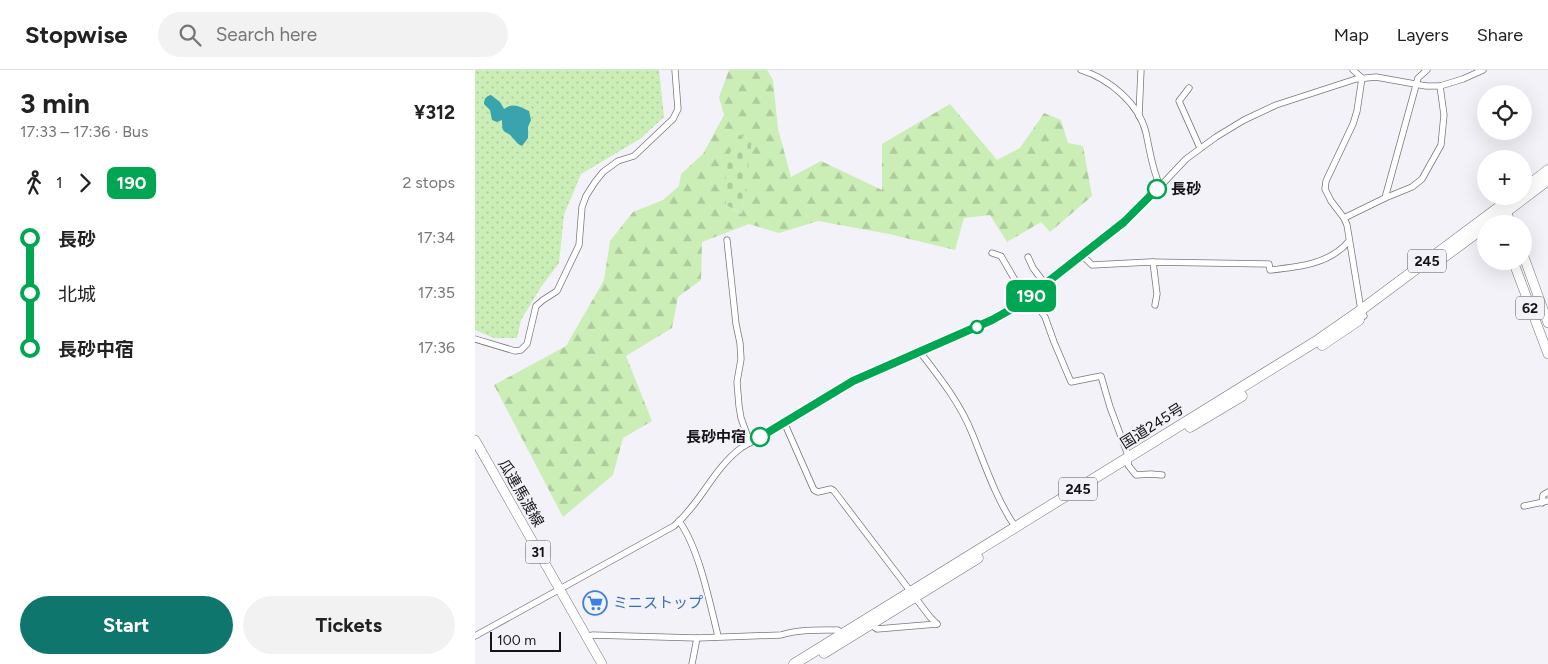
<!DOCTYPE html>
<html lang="en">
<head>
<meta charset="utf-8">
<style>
  body { margin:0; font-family:Figtree,"Noto Sans JP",sans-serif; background:#f2f2f2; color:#222; height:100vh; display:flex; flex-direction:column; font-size:19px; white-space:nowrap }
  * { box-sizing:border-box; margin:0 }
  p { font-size:16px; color:#767676 }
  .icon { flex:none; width:28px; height:28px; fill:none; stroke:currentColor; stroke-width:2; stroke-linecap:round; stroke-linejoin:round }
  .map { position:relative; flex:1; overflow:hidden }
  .panel { display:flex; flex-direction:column; background:#fff; width:475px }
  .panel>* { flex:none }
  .badge { padding:0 10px; border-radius:8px; font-size:18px; line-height:32px }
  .fabs { position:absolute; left:1002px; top:15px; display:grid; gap:10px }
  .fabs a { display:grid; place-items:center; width:55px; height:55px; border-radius:50%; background:#fff; box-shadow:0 5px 20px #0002; font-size:25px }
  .scale { position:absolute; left:15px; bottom:12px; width:71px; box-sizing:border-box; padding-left:5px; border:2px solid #141416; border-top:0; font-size:14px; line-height:18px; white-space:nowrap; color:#141416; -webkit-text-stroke:4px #f2f2f8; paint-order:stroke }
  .map>.badge { position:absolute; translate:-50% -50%; box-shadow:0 0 0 2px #fff }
  .legs { display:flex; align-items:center; gap:8px; height:55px; padding:0 20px; font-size:16px }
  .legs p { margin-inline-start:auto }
  .headline { display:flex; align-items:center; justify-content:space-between; height:85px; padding:0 20px }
  h1 { font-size:28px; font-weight:700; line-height:38px }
  .button { display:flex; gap:10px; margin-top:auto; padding:10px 20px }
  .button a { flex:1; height:58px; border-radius:30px; background:#0f766e; color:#fff; font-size:20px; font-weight:700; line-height:58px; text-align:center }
  .button a+a { background:#f2f2f2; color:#222 }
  ul { padding:0 20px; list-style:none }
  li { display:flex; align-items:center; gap:18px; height:55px; font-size:19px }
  li i { display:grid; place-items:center; width:8px; height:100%; margin:0 6px; background:currentColor }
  li i::after { content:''; width:12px; height:12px; margin:-6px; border:4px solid; border-radius:50%; background:#fff }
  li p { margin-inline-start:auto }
  li:first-child i { background:linear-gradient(#0000 50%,currentColor 0) }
  li:last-child i { background:linear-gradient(currentColor 50%,#0000 0) }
  header { display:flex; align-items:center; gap:30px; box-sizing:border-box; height:70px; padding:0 25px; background:#fff; border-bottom:1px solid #e0e0e0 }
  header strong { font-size:24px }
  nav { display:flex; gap:28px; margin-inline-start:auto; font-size:18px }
  .search { width:350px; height:45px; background:#f2f2f2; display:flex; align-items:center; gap:12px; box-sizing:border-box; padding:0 18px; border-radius:28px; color:#767676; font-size:19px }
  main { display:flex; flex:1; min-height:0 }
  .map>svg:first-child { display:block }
</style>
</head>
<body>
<header>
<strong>Stopwise</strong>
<div class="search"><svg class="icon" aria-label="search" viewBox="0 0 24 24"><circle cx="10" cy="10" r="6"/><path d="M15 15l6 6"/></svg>Search here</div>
<nav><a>Map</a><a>Layers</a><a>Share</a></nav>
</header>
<main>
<section class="panel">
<div class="headline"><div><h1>3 min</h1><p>17:33 – 17:36 · Bus</p></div><b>¥312</b></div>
<div class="legs"><svg class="icon" aria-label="walk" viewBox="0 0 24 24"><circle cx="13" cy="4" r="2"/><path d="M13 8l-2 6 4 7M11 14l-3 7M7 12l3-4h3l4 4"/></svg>1<svg class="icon" aria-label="forward" viewBox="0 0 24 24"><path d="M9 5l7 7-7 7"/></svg><b class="badge" style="background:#00a651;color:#fff">190</b><p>2 stops</p></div>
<ul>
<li><i style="color:#00a651"></i><b>長砂</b><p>17:34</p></li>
<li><i style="color:#00a651"></i><span>北城</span><p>17:35</p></li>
<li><i style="color:#00a651"></i><b>長砂中宿</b><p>17:36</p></li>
</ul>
<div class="button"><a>Start</a><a>Tickets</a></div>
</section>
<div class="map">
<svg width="1073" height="594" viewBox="0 0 1073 594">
  <defs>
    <pattern id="grass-dots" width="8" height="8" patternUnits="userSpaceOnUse" patternTransform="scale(1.25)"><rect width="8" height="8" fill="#cbeeb7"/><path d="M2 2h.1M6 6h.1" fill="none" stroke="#adcb9d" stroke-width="1.8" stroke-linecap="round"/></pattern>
    <pattern id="forest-firs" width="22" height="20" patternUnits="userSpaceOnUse" patternTransform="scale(1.25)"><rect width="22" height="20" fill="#cbeeb7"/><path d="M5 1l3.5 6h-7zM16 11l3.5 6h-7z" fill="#adcb9d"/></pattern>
    <pattern id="cemetery-stones" width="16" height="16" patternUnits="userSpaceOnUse" patternTransform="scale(1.25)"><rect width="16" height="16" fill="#cbeeb7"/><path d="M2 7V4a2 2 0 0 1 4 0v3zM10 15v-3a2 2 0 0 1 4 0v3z" fill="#adcb9d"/></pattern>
  </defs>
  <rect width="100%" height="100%" fill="#f2f2f8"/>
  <path fill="url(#grass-dots)" d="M0,0H184L189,47L165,69L106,104L89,145L84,193L66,217L46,250L42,268H19L0,260Z"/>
  <path fill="url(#forest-firs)" fill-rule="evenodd" d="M254,0H292L298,10L303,59L316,107L346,91L407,120V74L475,34L522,90L545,78L569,43L586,50L593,73L608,76L617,126L575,162L566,152L532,172L515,145L489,148L480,180L414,164L343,151L304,163L274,154L227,172L226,210L203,227L197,258L151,286L177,351L148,368L138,405L88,447L19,315L91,276L129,210L135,171L158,142L188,130L204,116L206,104L228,84L249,45L244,27ZM276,68L267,144H266L251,135Z"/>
  <path fill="url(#cemetery-stones)" d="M264,65L277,69L267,144L251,135V91Z"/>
  <path fill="#3aa4ae" d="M16,25L25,32L29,39C38,32 45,37 54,41L56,50L53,57V68L47,76C41,73 41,71 37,67C30,59 27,66 27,50L22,52L17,50L15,40L9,34C9,29 11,26 16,25Z"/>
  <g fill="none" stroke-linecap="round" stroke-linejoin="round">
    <g stroke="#78787d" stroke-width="7">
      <g id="street">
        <path d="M606,0C634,9 664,33 671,63C675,81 677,99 685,116"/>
        <path d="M878,0L887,8L882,41L878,54L851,111L850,119L856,131L869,148L872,155L886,240L889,246"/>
        <path d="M714,18L704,31L725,78"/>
        <path d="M664,46L666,0"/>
        <path d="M910,128L937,117L947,109L966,75L969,45L965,16"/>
        <path d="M869,148L910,128L943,8L952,0"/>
        <path d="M252,170L261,254L265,273L266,289L262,312L264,336L266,348L275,373"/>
        <path d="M517,183L526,186L551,229"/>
        <path d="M608,186L617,195L675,192L794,194L795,200C824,197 855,194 874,171"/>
        <path d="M553,187L558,198L571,215"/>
        <path d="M678,192L682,224L680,235"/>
        <path d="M555,226L570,247L579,272L596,312L626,306L635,337L654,388L653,395L661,405L676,404L687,405"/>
        <path d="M0,269L40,281L46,280L52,274L61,236L68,230L82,221L104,175L107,137L111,126L120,112L128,102L143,91L159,86L198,49L203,39L200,0"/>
        <path d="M445,282C465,308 485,333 497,363C510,395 521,429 541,458"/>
        <path d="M309,352L339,420L343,422L356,419L359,421L455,547L462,554"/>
        <path d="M1067,433L1068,425L1073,422"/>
        <path d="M1049,436L1073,431"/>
        <path d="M204,451C224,478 235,534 243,566"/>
        <path d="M396,555L402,559L462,554"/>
        <path d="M0,566L199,456C226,433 238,399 266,378L378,311L517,251L542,236L608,186L661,142L711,89L741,67L769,50L801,35L881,9L901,7L951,16H965L988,9L1008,0"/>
        <path d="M111,567L117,565L222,568L306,565C325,559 344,560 363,560L367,564"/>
        <path d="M217,594L222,568"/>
      </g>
    </g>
    <g stroke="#78787d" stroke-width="10">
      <g id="primary">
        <path d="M1029,135L1036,154"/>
        <path d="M1049,187L1073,253"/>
        <path d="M1038,191L1073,284"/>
        <path d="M0,370L127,594"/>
      </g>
    </g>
    <g stroke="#78787d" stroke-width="11">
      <g id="highway">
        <path d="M1049,119L1073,100"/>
        <path d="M1015,154L1073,110"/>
        <path d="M958,195L1011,156"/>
        <path d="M847,275L884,250"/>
        <path d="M715,357L767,326"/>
        <path d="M349,583L503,488"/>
        <path d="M319,594L840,272L886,240L1039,126"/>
      </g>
    </g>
    <use href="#street" stroke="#fff" stroke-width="5.5"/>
    <use href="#primary" stroke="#fff" stroke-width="9"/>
    <use href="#highway" stroke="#fff" stroke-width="10"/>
  </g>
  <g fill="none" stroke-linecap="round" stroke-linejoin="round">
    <g stroke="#fff" stroke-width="11">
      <path id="line-1" d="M285,367L378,311L517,250L542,236L649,152L682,119"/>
    </g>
    <use href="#line-1" stroke="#00a651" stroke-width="8"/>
  </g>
  <defs>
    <g id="supermarket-ring" transform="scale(1.25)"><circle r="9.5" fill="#f2f2f8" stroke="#3f7fe0" stroke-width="1.5"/><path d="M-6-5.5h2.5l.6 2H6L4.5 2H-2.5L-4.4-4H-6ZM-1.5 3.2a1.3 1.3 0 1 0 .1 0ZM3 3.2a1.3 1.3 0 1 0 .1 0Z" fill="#3f7fe0"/></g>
  </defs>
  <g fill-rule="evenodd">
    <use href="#supermarket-ring" x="120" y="533"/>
  </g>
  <g fill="#fff" stroke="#00a651" stroke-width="2.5">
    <circle cx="682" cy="119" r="9"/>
    <circle cx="502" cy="257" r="6"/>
    <circle cx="285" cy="367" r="9"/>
  </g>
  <g text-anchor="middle" stroke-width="4.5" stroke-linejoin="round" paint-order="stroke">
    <g fill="#f2f2f8" stroke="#57575a" stroke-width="1">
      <rect x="933" y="179.5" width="38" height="23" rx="4"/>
      <rect x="1041" y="226.5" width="28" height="23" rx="4"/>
      <rect x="584" y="407.5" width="38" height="23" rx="4"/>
      <rect x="50.5" y="470.5" width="25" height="23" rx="4"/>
    </g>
    <g font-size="14" font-weight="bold" fill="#141416">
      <text x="952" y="196">245</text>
      <text x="1055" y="243">62</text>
      <text x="603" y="424">245</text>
      <text x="63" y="487">31</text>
    </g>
    <g font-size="15" font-weight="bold" fill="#141416" stroke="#f2f2f8" text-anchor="start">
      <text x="696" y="124">長砂</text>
      <text x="271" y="372" text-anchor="end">長砂中宿</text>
    </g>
    <g font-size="15" fill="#141416" stroke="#f2f2f8">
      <text transform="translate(677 356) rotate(-32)" y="5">国道245号</text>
      <text transform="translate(46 423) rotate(60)" y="5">瓜連馬渡線</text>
    </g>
    <g font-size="15" fill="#366cbe" stroke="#f2f2f8" text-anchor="start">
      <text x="138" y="538">ミニストップ</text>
    </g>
  </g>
</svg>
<div class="fabs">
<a><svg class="icon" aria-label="locate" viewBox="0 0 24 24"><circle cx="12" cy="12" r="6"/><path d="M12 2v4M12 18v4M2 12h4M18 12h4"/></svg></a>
<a>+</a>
<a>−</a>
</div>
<div class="scale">100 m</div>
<b class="badge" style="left:556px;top:226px;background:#00a651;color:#fff">190</b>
</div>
</main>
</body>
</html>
